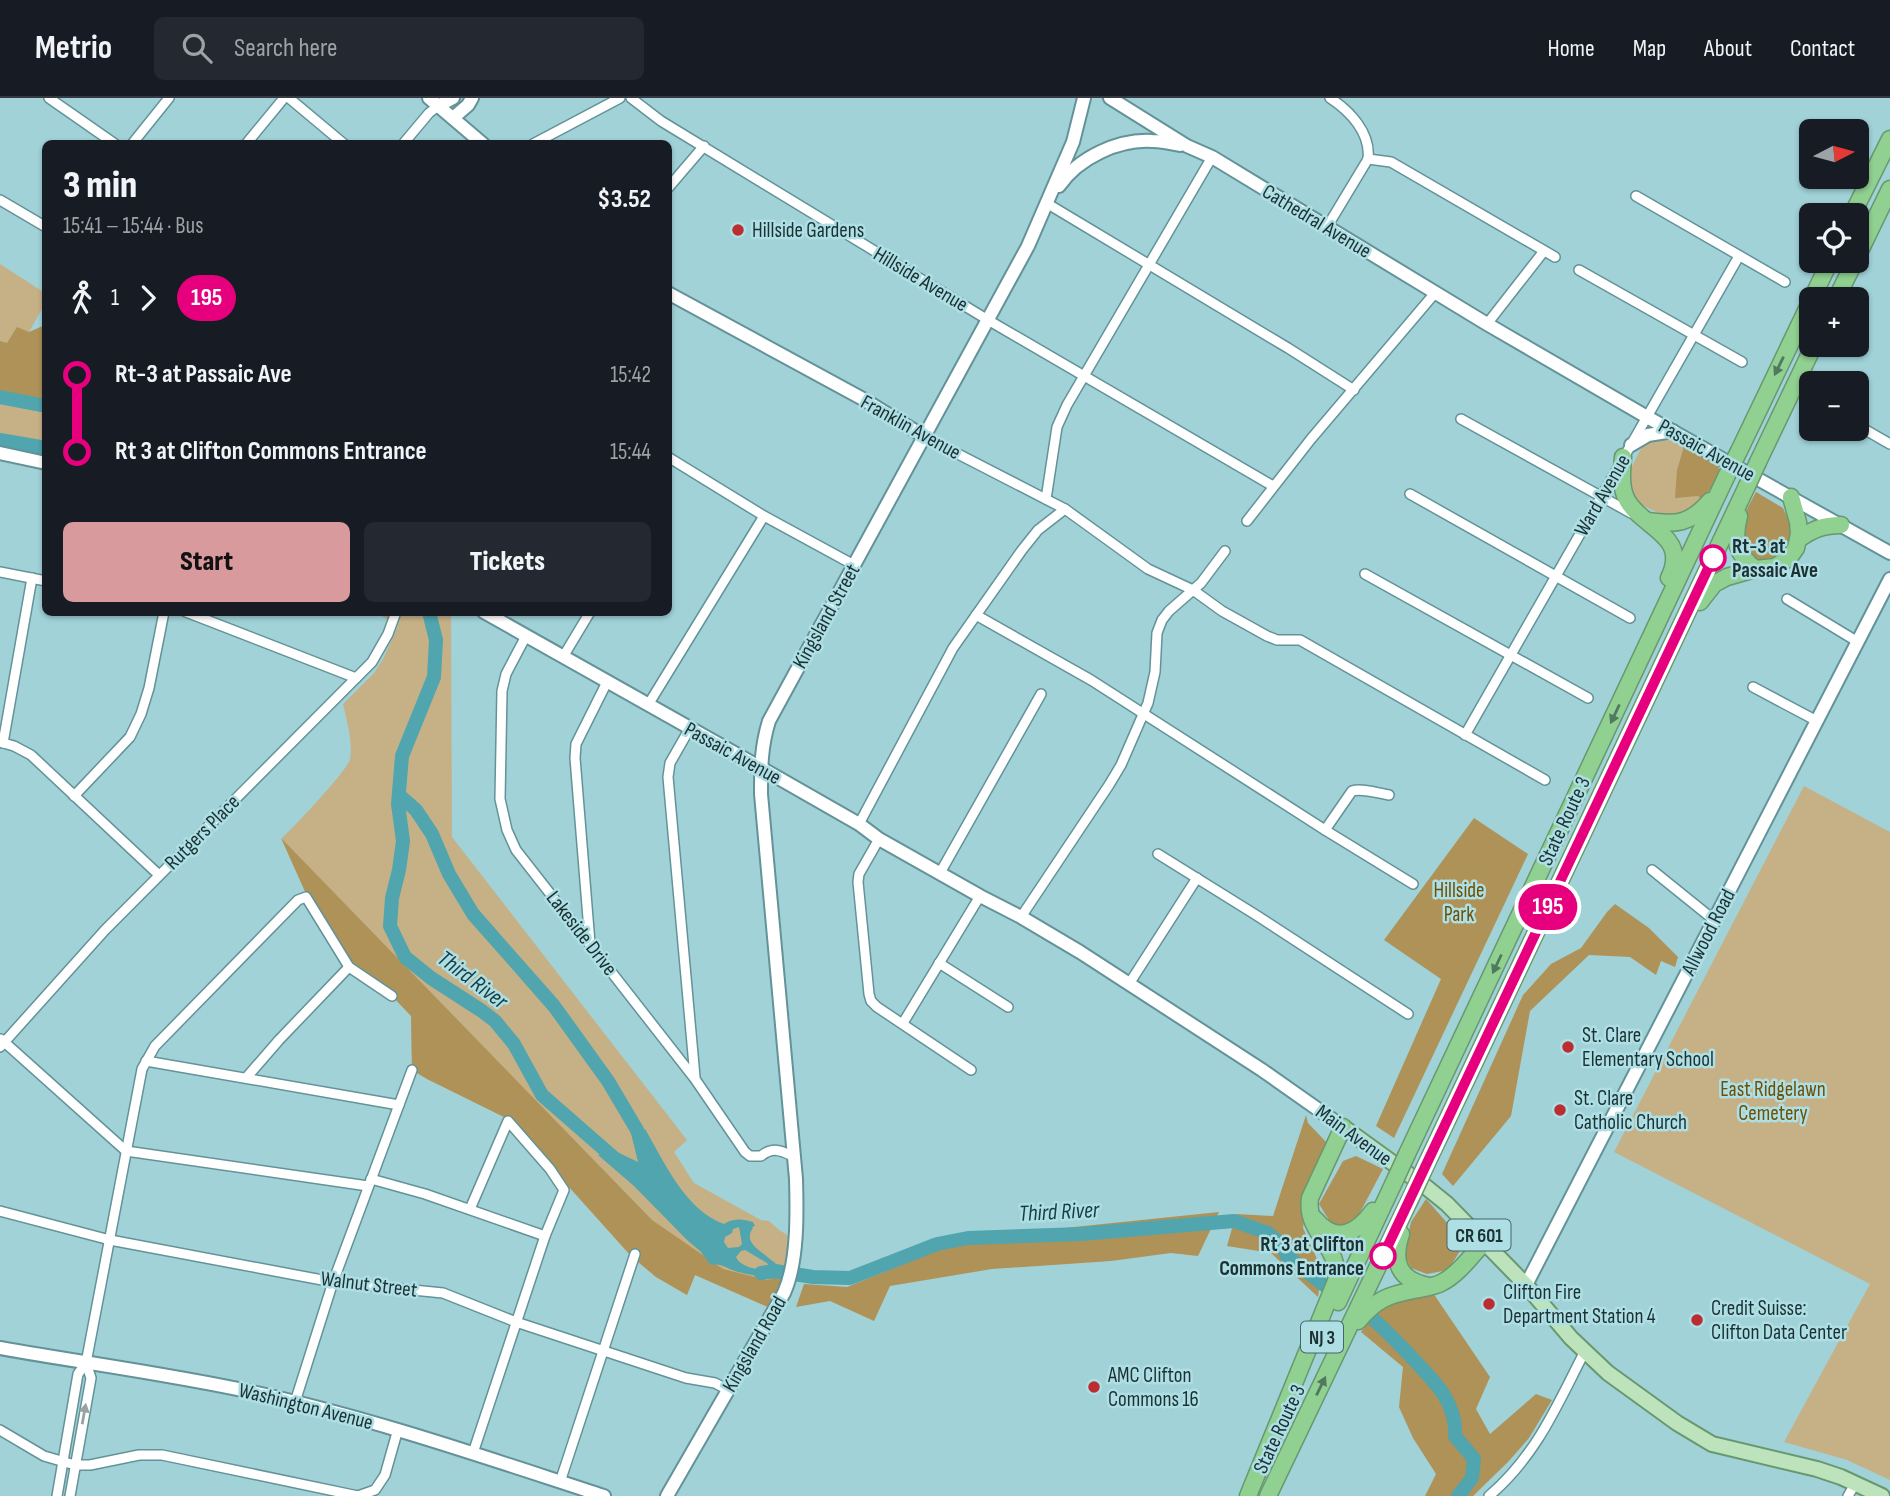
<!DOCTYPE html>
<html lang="en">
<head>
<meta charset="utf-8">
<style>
  body { margin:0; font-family:"Sofia Sans Condensed",sans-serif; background:#242831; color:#f1f3f6; height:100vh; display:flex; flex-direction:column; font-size:26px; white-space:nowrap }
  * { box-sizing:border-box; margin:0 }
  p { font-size:23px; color:#9ea1a6 }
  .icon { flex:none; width:38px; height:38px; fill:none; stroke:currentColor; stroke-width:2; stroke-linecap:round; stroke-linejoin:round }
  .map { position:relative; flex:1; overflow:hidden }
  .panel { position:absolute; left:42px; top:42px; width:630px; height:476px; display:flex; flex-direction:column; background:#171b24; border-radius:10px; box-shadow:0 2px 5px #0004 }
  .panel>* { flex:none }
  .badge { padding:0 14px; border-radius:23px; font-size:24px; line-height:46px }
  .needle { width:46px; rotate:84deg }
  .buttons { position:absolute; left:1799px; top:21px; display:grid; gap:14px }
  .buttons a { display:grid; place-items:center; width:70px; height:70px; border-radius:10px; background:#171b24; box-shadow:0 2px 5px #0004; font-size:35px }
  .map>.badge { position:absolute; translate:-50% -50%; box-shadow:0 0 0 4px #fff }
  .legs { display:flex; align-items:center; gap:10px; height:77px; padding:0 21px; font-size:23px }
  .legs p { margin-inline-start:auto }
  .headline { display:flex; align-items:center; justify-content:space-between; height:119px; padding:0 21px }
  h1 { font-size:38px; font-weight:800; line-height:52px }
  .action { display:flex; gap:14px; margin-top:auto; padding:14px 21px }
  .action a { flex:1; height:80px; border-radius:10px; background:#d99a9d; color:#111; font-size:28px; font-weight:800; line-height:80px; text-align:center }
  .action a+a { background:#242831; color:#f1f3f6 }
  ul { padding:0 21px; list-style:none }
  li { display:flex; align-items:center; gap:24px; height:77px; font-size:26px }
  li i { display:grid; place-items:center; width:10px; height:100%; margin:0 9px; background:currentColor }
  li i::after { content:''; width:18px; height:18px; margin:-9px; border:5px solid; border-radius:50%; background:#171b24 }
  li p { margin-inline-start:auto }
  li:first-child i { background:linear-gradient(#0000 50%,currentColor 0) }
  li:last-child i { background:linear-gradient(currentColor 50%,#0000 0) }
  header { display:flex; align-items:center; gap:42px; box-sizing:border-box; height:98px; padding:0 35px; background:#171b24; border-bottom:2px solid #363941 }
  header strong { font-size:33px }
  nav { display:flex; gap:38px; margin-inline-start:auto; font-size:24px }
  .search { width:490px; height:63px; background:#242831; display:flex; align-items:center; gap:18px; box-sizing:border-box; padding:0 24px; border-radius:10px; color:#9ea1a6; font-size:26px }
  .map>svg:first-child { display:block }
</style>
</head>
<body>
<header>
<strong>Metrio</strong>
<div class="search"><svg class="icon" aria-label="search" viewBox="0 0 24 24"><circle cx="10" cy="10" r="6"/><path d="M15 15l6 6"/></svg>Search here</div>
<nav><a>Home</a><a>Map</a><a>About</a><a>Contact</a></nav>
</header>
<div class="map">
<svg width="1890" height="1398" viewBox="0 0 1890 1398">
  <rect width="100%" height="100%" fill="#a0d2d8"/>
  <g fill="#c6b187">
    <path d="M0,166L45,195V206L29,234L7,246L0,243Z"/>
    <path d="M0,301L45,309V372L0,363Z"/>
    <path d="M1662,339L1684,348L1677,372L1703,402L1686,419L1662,417L1642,407L1630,393L1628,376L1644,345Z"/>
    <path d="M377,515H451L452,739L687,1042L674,1054L694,1085L761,1122L769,1123L779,1132L794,1141L791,1170L782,1169L774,1212L695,1177L687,1197L656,1179L631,1158L508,1021L427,981L412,972L411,918L307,798L282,740C293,730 348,672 350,661C353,642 347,625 343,606L374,575L383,561L398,528Z"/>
    <path d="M1804,688L1890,734V1382L1847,1362L1784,1344L1870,1186L1614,1054Z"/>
  </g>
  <g fill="#ae9258">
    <path d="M45,227V308L0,299V243L7,245L17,229L29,234Z"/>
    <path d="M1684,348L1720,366L1717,380L1703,402L1698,398L1675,400L1677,372Z"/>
    <path d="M1756,394L1783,410L1791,428L1788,448L1775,461L1760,462L1748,456L1740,430L1748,409Z"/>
    <path d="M1474,720L1528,756L1394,1040L1376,1028L1441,881L1384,842Z"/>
    <path d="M281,740L652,1122L723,1171L767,1182L778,1179L788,1182L775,1212L695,1177L687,1197L656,1179L631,1158L508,1021L427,981L412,972L411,918L392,898L350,868L307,798Z"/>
    <path d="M1615,806L1649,830L1678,859L1675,869L1661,863L1656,877L1630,859L1589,857L1530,913L1511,1018L1453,1088L1442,1076L1523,897L1551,866L1581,850L1607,814Z"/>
    <path d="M1306,1017L1308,1025L1328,1046L1307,1101L1303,1130L1322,1172L1318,1199L1271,1155L1227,1148L1236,1116L1273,1118Z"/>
    <path d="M1356,1058L1383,1071L1354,1126L1332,1127L1319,1106L1343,1063Z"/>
    <path d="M1426,1101L1465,1145L1448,1172L1427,1176L1411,1170L1404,1157L1411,1124Z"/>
    <path d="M1219,1114L1198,1158L1171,1155L1111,1163L992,1171L890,1188L874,1223L830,1203L796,1209L804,1186L847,1189L968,1140Z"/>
    <path d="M1433,1195L1490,1279L1476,1311L1490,1336L1536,1296L1552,1302L1529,1340L1508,1364L1473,1398H1425L1436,1376L1413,1340L1399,1309L1403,1269L1361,1234L1380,1208Z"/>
  </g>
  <path fill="#50a5ae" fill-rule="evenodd" d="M645,1031C665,1065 685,1112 724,1126C734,1120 742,1121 753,1124L755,1128L752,1129L753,1130C742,1145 762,1153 771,1162C775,1164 777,1167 780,1170L778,1178C771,1177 768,1180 761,1179C754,1177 745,1176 738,1174C727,1171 722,1165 711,1167L700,1153L687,1142L634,1088L598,1057L615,1053L638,1064L632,1039ZM739,1129L742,1146L739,1149L728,1150L724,1144L725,1139L732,1135L733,1131ZM745,1152L767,1165L770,1170C760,1174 740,1169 736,1159L741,1153Z"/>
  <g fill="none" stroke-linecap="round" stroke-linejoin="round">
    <g stroke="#50a5ae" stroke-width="14">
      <path d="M0,299L46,308"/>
      <path d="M0,342L46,350"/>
      <path d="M429,514L436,542L434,579L402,658L398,706L403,743L399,772L392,800L390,828L405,859L431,880L482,913L495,923L514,946L542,997L621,1066"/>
      <path d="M400,698L416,712L432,736L449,776L473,816L554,908L608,983L637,1032L643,1051"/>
      <path d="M761,1175L775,1173L813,1179L850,1180L937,1146L968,1140L1081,1136L1234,1123L1268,1135L1282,1147L1287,1158L1324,1187"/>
      <path d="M1374,1222C1389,1235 1402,1249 1416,1264C1436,1285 1457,1306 1455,1338L1474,1361L1472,1380L1458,1398"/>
    </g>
    <g stroke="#639398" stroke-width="12">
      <g id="street">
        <path d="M49,0L115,46"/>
        <path d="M289,0L344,46"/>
        <path d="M631,0L661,23L988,222L1273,388"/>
        <path d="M1330,0C1350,13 1371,35 1368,61"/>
        <path d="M132,46L169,0"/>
        <path d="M246,46L284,0"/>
        <path d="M403,46L429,15L438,8"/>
        <path d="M533,46L620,0"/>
        <path d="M1368,61L1391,64L1555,159"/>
        <path d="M668,90L704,48"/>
        <path d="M1636,98L1785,184"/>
        <path d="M0,102L46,129"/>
        <path d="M1048,106L1288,250L1354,292"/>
        <path d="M1327,129L1368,61"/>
        <path d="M1579,172L1742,264"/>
        <path d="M1487,226L1544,153"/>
        <path d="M1461,321L1631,415"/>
        <path d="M1857,327L1890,346"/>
        <path d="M925,339L1065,411L1148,471L1193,492L1222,513L1267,538L1277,542H1300L1545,682"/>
        <path d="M668,359L764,418L854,467"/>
        <path d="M1410,396L1630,520"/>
        <path d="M1046,401L1057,329L1067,307L1212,59"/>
        <path d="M1247,423L1311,341L1435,195"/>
        <path d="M0,474L46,483"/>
        <path d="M1365,476L1588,600"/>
        <path d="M1787,501L1858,544"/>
        <path d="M186,514L356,580"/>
        <path d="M976,517L1091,582L1325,732L1413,786"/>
        <path d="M526,538L506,576L502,593L500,701L507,732L516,752L695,981L745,1054L750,1058H761C773,1048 782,1053 795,1059"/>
        <path d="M563,559L590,514"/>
        <path d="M1753,589L1817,623"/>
        <path d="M648,607L764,418"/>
        <path d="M690,630L670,665L668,679L695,979"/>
        <path d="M1465,637L1739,158"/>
        <path d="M0,644L14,648L31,657L159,777"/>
        <path d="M3,645L32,480"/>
        <path d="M74,698L130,639L141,616L149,590L164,514"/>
        <path d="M859,726L953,550L1022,452L1038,432L1065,411"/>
        <path d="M1325,732L1352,693C1361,690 1378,695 1389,697"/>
        <path d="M879,741L859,776L858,784L869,896L871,903L877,909L971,972"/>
        <path d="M1158,756L1256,817L1408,916"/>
        <path d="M1652,772L1714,822"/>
        <path d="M940,775L1041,596"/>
        <path d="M1021,819L1109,687L1121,667L1148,605L1155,574L1157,535L1162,522L1169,513L1201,485L1225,453"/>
        <path d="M590,845L575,660L576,646L607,584"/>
        <path d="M939,865L1008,909"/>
        <path d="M1129,886L1197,780"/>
        <path d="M903,925L980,798"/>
        <path d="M1,941L126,1053L368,1088"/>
        <path d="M0,949L105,832L372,564L388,536L396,514"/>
        <path d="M146,963L399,1007"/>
        <path d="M246,980L279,942L349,869"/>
        <path d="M371,1081L425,1096L545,1138"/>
        <path d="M470,1111L508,1023L550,1071L564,1092L545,1138L473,1355"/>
        <path d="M0,1113L110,1142L333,1184L443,1195L516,1224L686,1280L715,1285L728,1292"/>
        <path d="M295,1304L333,1184L412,972"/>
        <path d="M0,1332L44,1358L75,1367H90L139,1357H162L358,1398L375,1392L385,1377L398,1331"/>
        <path d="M560,1384L635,1156"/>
        <path d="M57,1398L78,1276L86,1265L142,971L155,948L298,802L306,799L349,869L392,898"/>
        <path d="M70,1398L91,1280L86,1265"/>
        <path d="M1489,1398C1537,1357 1557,1307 1585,1253"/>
        <path d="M1848,1398L1855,1386"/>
      </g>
    </g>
    <g stroke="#639398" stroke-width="16">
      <g id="secondary">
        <path d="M429,0L483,46"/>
        <path d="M1110,0L1187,48L1212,59L1487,226L1647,319L1890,455"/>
        <path d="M438,8L453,0"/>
        <path d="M453,20L468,7L472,0"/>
        <path d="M1059,88C1078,60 1118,41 1152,43C1161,43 1171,45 1180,47"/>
        <path d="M668,195L863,301L925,339"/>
        <path d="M1631,347L1648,337L1673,333"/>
        <path d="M0,355L46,365"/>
        <path d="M484,514L761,670L859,726L879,741L980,798L1021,819L1080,854L1262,972L1343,1029"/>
        <path d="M1526,1187L1890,481"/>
        <path d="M0,1250C84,1265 169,1276 252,1294C372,1320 487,1360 604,1398"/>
        <path d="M667,1398L784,1195C798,1164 797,1115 796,1081L761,696C761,669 761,649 769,623L1028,148L1073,44L1084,0"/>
      </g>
    </g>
    <g stroke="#68986f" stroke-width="18">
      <path id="primary" d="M1343,1029L1426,1089L1447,1106L1526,1187L1571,1240L1608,1275L1677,1325L1712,1346L1817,1371L1841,1379L1882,1398"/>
    </g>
    <g stroke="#68986f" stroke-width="19">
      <g id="highway">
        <path d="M1852,117L1890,41"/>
        <path d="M1857,159L1890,91"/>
        <path d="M1836,201L1855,163"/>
        <path d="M1739,353L1830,163"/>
        <path d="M1623,359C1622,373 1620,389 1627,402C1643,431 1690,437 1669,480"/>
        <path d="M1758,364L1814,247"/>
        <path d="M1739,418C1733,441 1736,456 1755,471"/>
        <path d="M1648,423C1677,427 1690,426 1710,403"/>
        <path d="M1799,441C1813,431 1824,427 1841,427"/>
        <path d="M1700,504L1714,486L1727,479L1755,471L1775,469L1789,460L1796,450L1799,436L1798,424L1791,399"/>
        <path d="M1407,1056L1727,377"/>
        <path d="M1425,1069L1747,388"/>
        <path d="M1315,1121C1336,1147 1357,1135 1373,1113"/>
        <path d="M1401,1136C1392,1164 1398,1182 1429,1188"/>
        <path d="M1338,1204L1396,1080"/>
        <path d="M1358,1223C1376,1202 1387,1197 1414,1192C1423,1190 1433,1189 1441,1185C1458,1177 1472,1157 1485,1143"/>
        <path d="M1248,1398L1336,1183C1341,1147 1305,1136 1310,1100L1343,1029"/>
        <path d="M1268,1398L1414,1093"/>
      </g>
    </g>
    <use href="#street" stroke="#fff" stroke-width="9"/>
    <use href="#secondary" stroke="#fff" stroke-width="12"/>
    <use href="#primary" stroke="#bce3bc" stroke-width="14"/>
    <use href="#highway" stroke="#90d090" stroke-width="16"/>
    <g stroke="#68986f" stroke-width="19" stroke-linecap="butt">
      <g id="highway-bridge">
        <path d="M1727,377L1739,353"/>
        <path d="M1747,388L1758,364"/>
        <path d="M1396,1080L1407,1056"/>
        <path d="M1414,1093L1425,1069"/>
      </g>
    </g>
    <use href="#highway-bridge" stroke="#90d090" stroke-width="16"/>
  </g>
  <defs><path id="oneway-solid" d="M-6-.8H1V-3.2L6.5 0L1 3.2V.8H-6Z" transform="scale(1.75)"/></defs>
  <g fill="#51795d">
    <use href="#oneway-solid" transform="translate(1779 268) rotate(116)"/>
    <use href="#oneway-solid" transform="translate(1615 616) rotate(115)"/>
    <use href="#oneway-solid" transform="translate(1497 866) rotate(115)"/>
    <use href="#oneway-solid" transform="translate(1321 1288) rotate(-64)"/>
  </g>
  <use fill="#99a2a3" href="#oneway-solid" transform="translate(84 1316) rotate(-80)"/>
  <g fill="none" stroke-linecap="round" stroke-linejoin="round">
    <g stroke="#fff" stroke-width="16">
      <path id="line-1" d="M1383,1158L1713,460"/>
    </g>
    <use href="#line-1" stroke="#e6007e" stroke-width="10"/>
  </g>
  <g fill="#bc2d31" stroke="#addfe5" stroke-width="2.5">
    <circle cx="738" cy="132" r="7"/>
    <circle cx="1568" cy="949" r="7"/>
    <circle cx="1560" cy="1012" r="7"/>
    <circle cx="1489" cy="1206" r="7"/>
    <circle cx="1697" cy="1222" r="7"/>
    <circle cx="1094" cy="1289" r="7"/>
  </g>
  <g fill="#fff" stroke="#e6007e" stroke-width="3.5">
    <circle cx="1713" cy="460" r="12"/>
    <circle cx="1383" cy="1158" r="12"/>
  </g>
  <g text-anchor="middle" stroke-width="5" stroke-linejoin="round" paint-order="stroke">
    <g fill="#addfe5" stroke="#486568" stroke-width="2">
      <rect x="1447.5" y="1121.5" width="63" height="31" rx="5"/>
      <rect x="1301" y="1223.5" width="42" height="31" rx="5"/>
    </g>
    <g font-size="19" font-weight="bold" fill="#1d3133">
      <text x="1479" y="1144">CR 601</text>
      <text x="1322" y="1246">NJ 3</text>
    </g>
    <g font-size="21" fill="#1d3133" stroke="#addfe5">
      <text transform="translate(1317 123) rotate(31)" y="7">Cathedral Avenue</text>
      <text transform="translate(921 181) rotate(31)" y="7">Hillside Avenue</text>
      <text transform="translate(911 329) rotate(29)" y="7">Franklin Avenue</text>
      <text transform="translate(1707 352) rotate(29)" y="7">Passaic Avenue</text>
      <text transform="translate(1602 397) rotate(-60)" y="7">Ward Avenue</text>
      <text transform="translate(826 518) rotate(-61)" y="7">Kingsland Street</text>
      <text transform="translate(733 655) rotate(29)" y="7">Passaic Avenue</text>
      <text transform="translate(1564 723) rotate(-65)" y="7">State Route 3</text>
      <text transform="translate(202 734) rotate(-45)" y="7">Rutgers Place</text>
      <text transform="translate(1708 834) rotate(-63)" y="7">Allwood Road</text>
      <text transform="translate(582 835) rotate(52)" y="7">Lakeside Drive</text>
      <text transform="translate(1354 1037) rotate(36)" y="7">Main Avenue</text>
      <text transform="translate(369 1186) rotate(7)" y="7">Walnut Street</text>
      <text transform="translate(754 1246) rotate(-60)" y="7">Kingsland Road</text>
      <text transform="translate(306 1308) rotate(14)" y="7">Washington Avenue</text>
      <text transform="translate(1279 1331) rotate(-65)" y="7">State Route 3</text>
    </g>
    <g font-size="21" fill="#1d3133" stroke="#addfe5" text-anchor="start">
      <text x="752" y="139">Hillside Gardens</text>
      <text x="1582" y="944">St. Clare<tspan x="1582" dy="24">Elementary School</tspan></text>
      <text x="1574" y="1007">St. Clare<tspan x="1574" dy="24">Catholic Church</tspan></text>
      <text x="1503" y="1201">Clifton Fire<tspan x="1503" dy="24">Department Station 4</tspan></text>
      <text x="1711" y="1217">Credit Suisse:<tspan x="1711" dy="24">Clifton Data Center</tspan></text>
      <text x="1108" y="1284">AMC Clifton<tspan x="1108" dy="24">Commons 16</tspan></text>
    </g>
    <g font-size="21" font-weight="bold" fill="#1d3133" stroke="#addfe5" text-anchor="start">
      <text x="1732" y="455">Rt-3 at<tspan x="1732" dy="24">Passaic Ave</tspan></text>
      <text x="1364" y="1153" text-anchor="end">Rt 3 at Clifton<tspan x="1364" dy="24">Commons Entrance</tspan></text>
    </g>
    <g font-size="21" fill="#6d5004" stroke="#addfe5">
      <text x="1459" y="799">Hillside<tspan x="1459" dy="24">Park</tspan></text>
      <text x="1773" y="998">East Ridgelawn<tspan x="1773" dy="24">Cemetery</tspan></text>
    </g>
    <g font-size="23" font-style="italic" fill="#173f43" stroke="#addfe5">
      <text transform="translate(473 881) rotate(37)" y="8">Third River</text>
      <text transform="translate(1059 1113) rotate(-3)" y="8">Third River</text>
    </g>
  </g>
</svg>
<div class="buttons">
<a><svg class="needle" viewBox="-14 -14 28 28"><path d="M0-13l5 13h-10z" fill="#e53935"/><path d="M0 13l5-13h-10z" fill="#9ea1a6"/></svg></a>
<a><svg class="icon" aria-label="locate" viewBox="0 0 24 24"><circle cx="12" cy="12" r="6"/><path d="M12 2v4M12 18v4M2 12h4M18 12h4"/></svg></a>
<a>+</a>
<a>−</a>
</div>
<b class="badge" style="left:1548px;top:809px;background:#e6007e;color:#fff">195</b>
<section class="panel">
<div class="headline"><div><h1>3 min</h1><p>15:41 – 15:44 · Bus</p></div><b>$3.52</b></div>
<div class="legs"><svg class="icon" aria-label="walk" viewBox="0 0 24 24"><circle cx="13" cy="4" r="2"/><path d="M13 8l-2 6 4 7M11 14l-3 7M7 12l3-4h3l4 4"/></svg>1<svg class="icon" aria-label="forward" viewBox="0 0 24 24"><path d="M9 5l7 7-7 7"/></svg><b class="badge" style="background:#e6007e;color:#fff">195</b></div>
<ul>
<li><i style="color:#e6007e"></i><b>Rt-3 at Passaic Ave</b><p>15:42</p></li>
<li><i style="color:#e6007e"></i><b>Rt 3 at Clifton Commons Entrance</b><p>15:44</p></li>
</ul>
<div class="action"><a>Start</a><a>Tickets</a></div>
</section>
</div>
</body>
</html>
